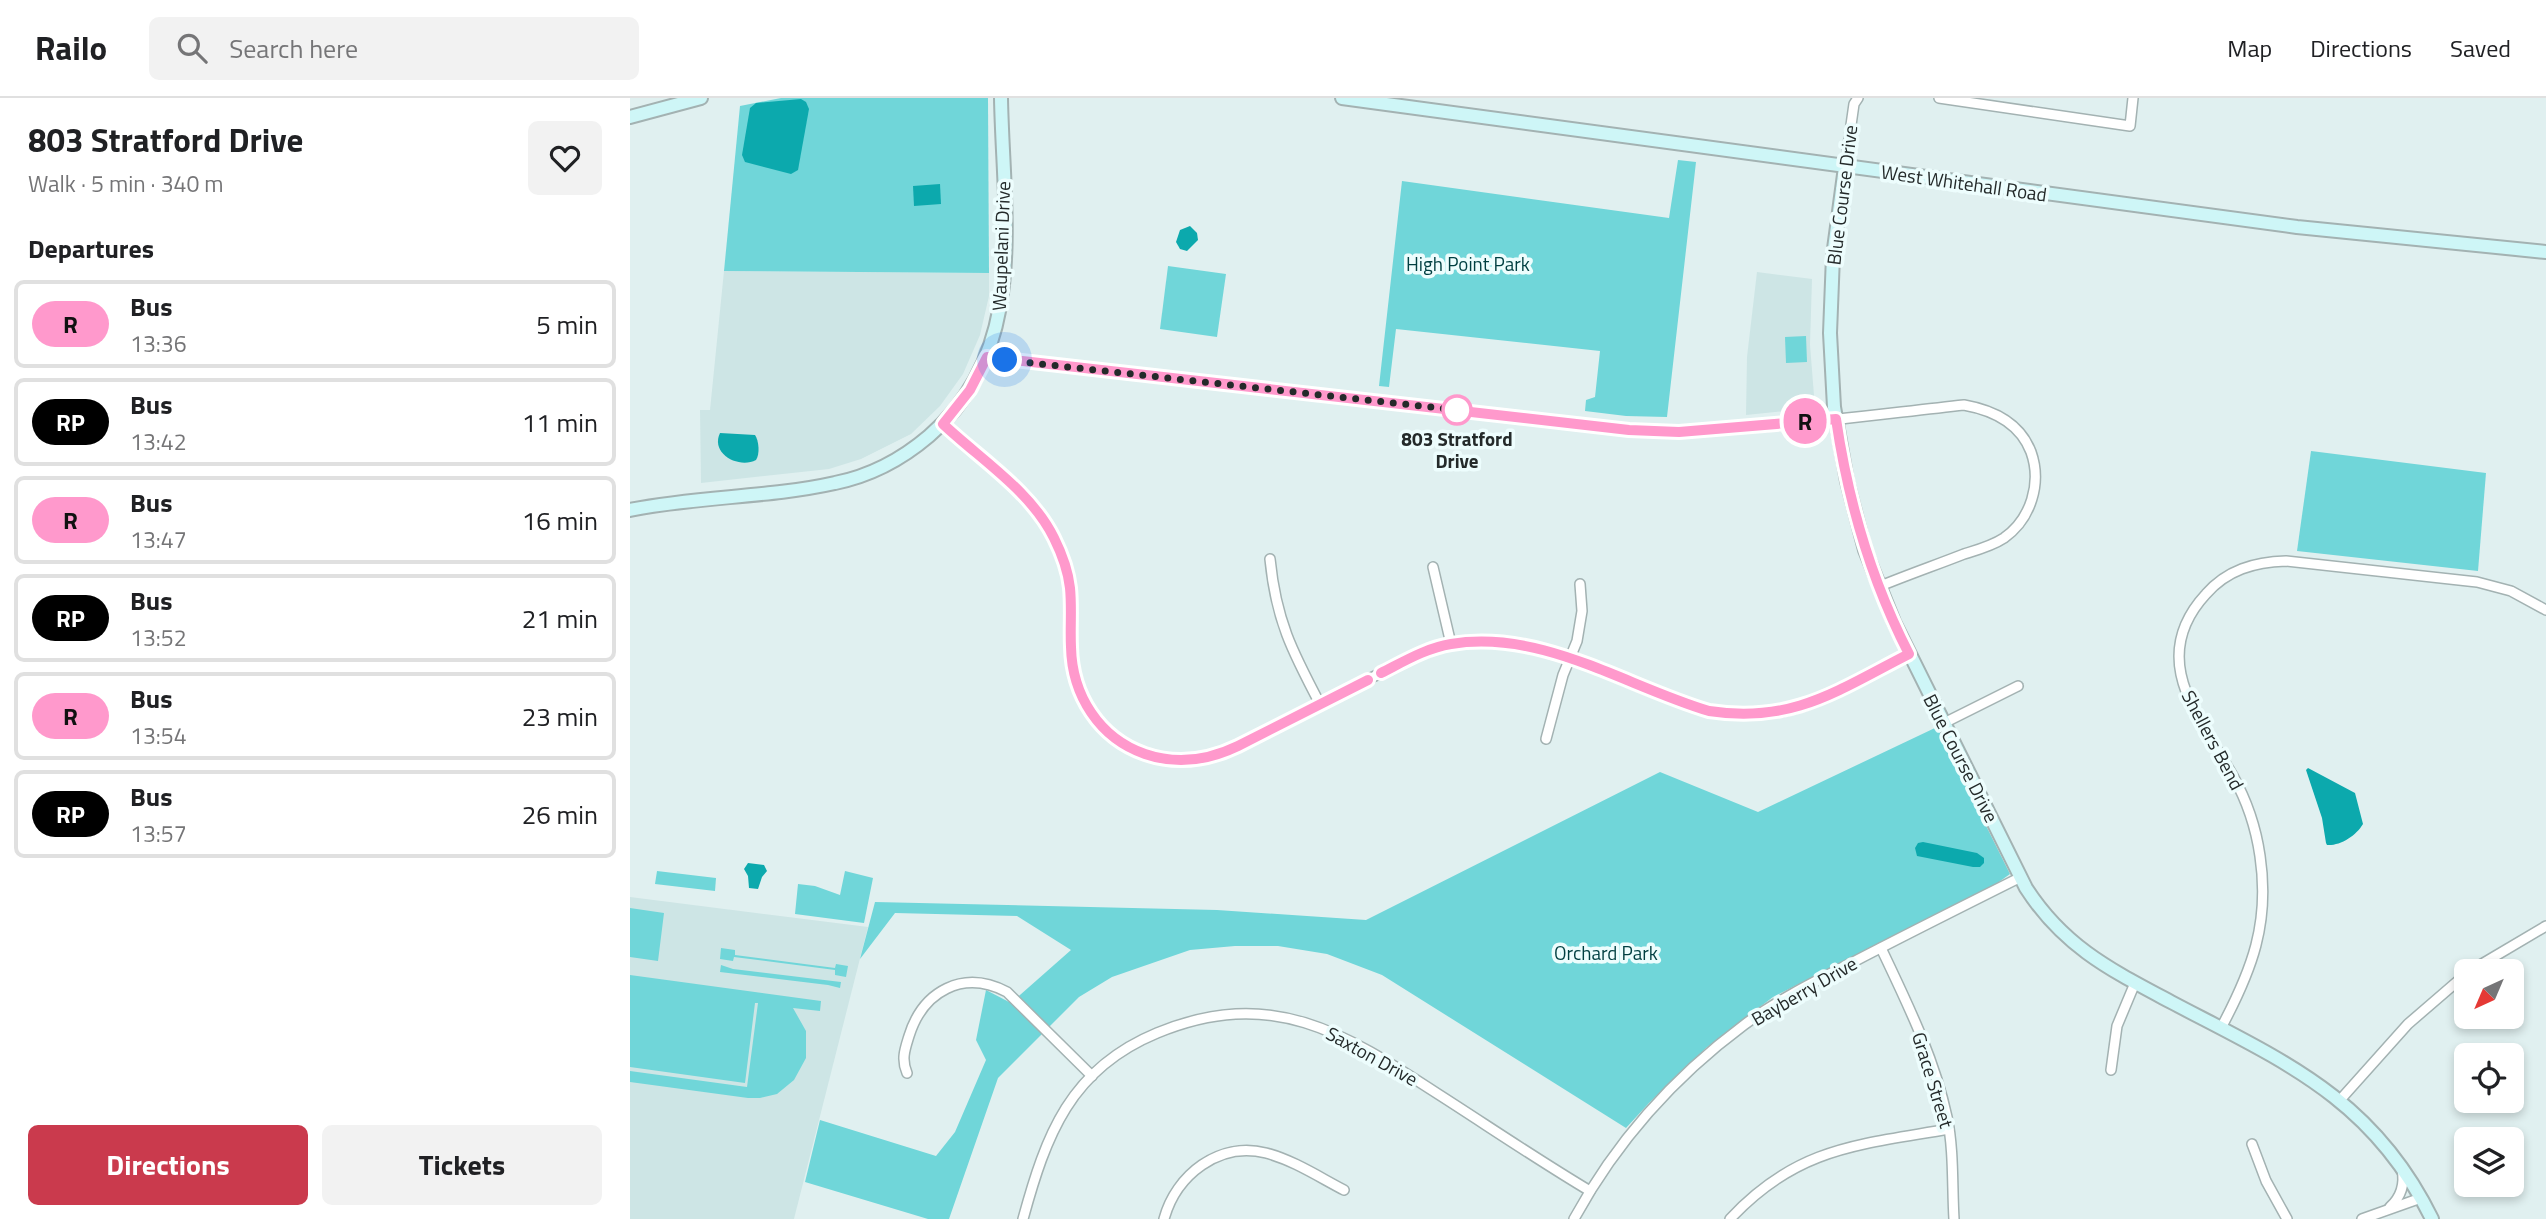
<!DOCTYPE html>
<html lang="en">
<head>
<meta charset="utf-8">
<style>
  body { margin:0; font-family:"Titillium Web",sans-serif; background:#f2f2f2; color:#202124; height:100vh; display:flex; flex-direction:column; font-size:26px; white-space:nowrap }
  * { box-sizing:border-box; margin:0 }
  p { font-size:23px; color:#757577 }
  .icon { flex:none; width:38px; height:38px; fill:none; stroke:currentColor; stroke-width:2; stroke-linecap:round; stroke-linejoin:round }
  .map { position:relative; flex:1; overflow:hidden }
  .drawer { display:flex; flex-direction:column; background:#fff; width:630px }
  .drawer>* { flex:none }
  .badge { padding:0 14px; border-radius:23px; font-size:24px; line-height:46px }
  .needle { width:46px; rotate:224deg }
  .buttons { position:absolute; left:1824px; top:861px; display:grid; gap:14px }
  .buttons a { display:grid; place-items:center; width:70px; height:70px; border-radius:10px; background:#fff; box-shadow:0 4px 10px #0003; font-size:35px }
  .you { position:absolute; width:35px; height:35px; margin:-18px; border:5px solid #fff; border-radius:50%; background:#1a73e8; box-shadow:0 0 0 10px #1a73e833 }
  .map>.badge { position:absolute; translate:-50% -50%; box-shadow:0 0 0 4px #fff }
  h2 { padding:0 28px; font-size:26px; line-height:63px }
  .round { display:grid; place-items:center; flex:none; width:74px; height:74px; border-radius:10px; background:#f2f2f2 }
  .overview { display:flex; align-items:center; justify-content:space-between; height:119px; padding:0 28px }
  h1 { font-size:33px; font-weight:700; line-height:52px }
  .cta { display:flex; gap:14px; margin-top:auto; padding:14px 28px }
  .cta a { flex:1; height:80px; border-radius:10px; background:#ca3a4d; color:#fff; font-size:28px; font-weight:700; line-height:80px; text-align:center }
  .cta a+a { background:#f2f2f2; color:#202124 }
  ul { padding:0; list-style:none }
  li { display:flex; align-items:center; gap:21px; height:88px; margin:0 14px 10px; padding:0 14px; border:4px solid #e0e0e0; border-radius:10px }
  li div { flex:1 }
  li b { display:block; font-size:26px }
  li em { font-style:normal }
  li .badge { min-width:77px; font-weight:700; text-align:center }
  header { display:flex; align-items:center; gap:42px; box-sizing:border-box; height:98px; padding:0 35px; background:#fff; border-bottom:2px solid #e0e0e0 }
  header strong { font-size:33px }
  nav { display:flex; gap:38px; margin-inline-start:auto; font-size:24px }
  .search { width:490px; height:63px; background:#f2f2f2; display:flex; align-items:center; gap:18px; box-sizing:border-box; padding:0 24px; border-radius:10px; color:#757577; font-size:26px }
  main { display:flex; flex:1; min-height:0 }
  .map>svg:first-child { display:block }
</style>
</head>
<body>
<header>
<strong>Railo</strong>
<div class="search"><svg class="icon" aria-label="search" viewBox="0 0 24 24"><circle cx="10" cy="10" r="6"/><path d="M15 15l6 6"/></svg>Search here</div>
<nav><a>Map</a><a>Directions</a><a>Saved</a></nav>
</header>
<main>
<section class="drawer">
<div class="overview"><div><h1>803 Stratford Drive</h1><p>Walk · 5 min · 340 m</p></div><a class="round"><svg class="icon" aria-label="heart" viewBox="0 0 24 24"><path d="M12 20l-8-8c-3-5 5-10 8-4 3-6 11-1 8 4z"/></svg></a></div>
<h2>Departures</h2>
<ul>
<li><span class="badge" style="background:#f9c;color:#111">R</span><div><b>Bus</b><p>13:36</p></div><em>5 min</em></li>
<li><span class="badge" style="background:#000;color:#fff">RP</span><div><b>Bus</b><p>13:42</p></div><em>11 min</em></li>
<li><span class="badge" style="background:#f9c;color:#111">R</span><div><b>Bus</b><p>13:47</p></div><em>16 min</em></li>
<li><span class="badge" style="background:#000;color:#fff">RP</span><div><b>Bus</b><p>13:52</p></div><em>21 min</em></li>
<li><span class="badge" style="background:#f9c;color:#111">R</span><div><b>Bus</b><p>13:54</p></div><em>23 min</em></li>
<li><span class="badge" style="background:#000;color:#fff">RP</span><div><b>Bus</b><p>13:57</p></div><em>26 min</em></li>
</ul>
<div class="cta"><a>Directions</a><a>Tickets</a></div>
</section>
<div class="map">
<svg width="1916" height="1121" viewBox="0 0 1916 1121">
  <rect width="100%" height="100%" fill="#e0f0f0"/>
  <g fill="#cde5e5">
    <path d="M94,173L359,175V198L350,237L333,276L310,308L281,336L231,361L199,371L71,385L70,312H80Z"/>
    <path d="M1127,174L1182,181L1180,247L1185,310L1116,317L1117,259Z"/>
    <path d="M0,799L238,829L164,1121H0Z"/>
  </g>
  <g fill="#70d6d9">
    <path d="M151,0H358L359,175L94,173L110,8Z"/>
    <path d="M1048,62L1066,64L1037,319L996,318L955,313L956,302L965,299L970,253L766,231L759,289L749,288L772,83L1039,120Z"/>
    <path d="M538,168L596,176L587,239L530,231Z"/>
    <path d="M1176,238L1177,264L1156,265L1155,239Z"/>
    <path d="M1681,353L1856,375L1848,473L1667,453Z"/>
    <path d="M1307,629L1380,776L1366,786L1143,899L1076,950L1019,1005L996,1030L752,877L697,856L648,848H605L560,852L482,879L449,899L368,980L319,1121H298L175,1084L190,1022L306,1058L325,1034L356,962L346,942L356,892L381,905L441,852L387,818L265,815L230,861L245,804L587,812L736,822L1030,674L1128,714Z"/>
    <path d="M27,773L86,780L85,793L25,786Z"/>
    <path d="M215,773L243,780L234,825L165,816L168,786L185,788L210,797Z"/>
    <path d="M0,810L34,815L28,863L0,859Z"/>
    <path d="M91,850L105,852V857L205,870L206,866L218,868L216,879L205,877V872L104,859L103,863L90,861Z"/>
    <path d="M91,867L103,871L211,884L210,890L198,887L90,874Z"/>
    <path d="M0,877L191,903L190,913L163,910L176,933V960L164,982L147,996L130,1000H118L0,984V973L117,989L128,905H125L115,985L0,969Z"/>
  </g>
  <g fill="#0ca9ad">
    <path d="M171,1L176,4L179,11L168,72L161,76L115,64L112,57L120,10L126,5Z"/>
    <path d="M310,86L311,106L284,108L283,88Z"/>
    <path d="M560,128L567,135L568,142L557,153L550,151L546,144L550,132Z"/>
    <path d="M90,335L125,337C129,343 130,356 126,362C109,371 80,356 90,335Z"/>
    <path d="M1678,670L1725,695L1733,726C1726,738 1710,748 1697,747L1696,745L1692,720L1676,672Z"/>
    <path d="M1293,744L1347,755L1354,760V765L1350,769H1343L1287,758L1285,750L1288,745Z"/>
    <path d="M118,765L134,767L137,773L132,779L128,791L119,790L118,778L114,771Z"/>
  </g>
  <g fill="none" stroke-linecap="round" stroke-linejoin="round">
    <g stroke="#a3b2b2" stroke-width="12">
      <g id="street">
        <path d="M1309,0L1500,28L1503,0"/>
        <path d="M1215,69L1224,6L1228,0"/>
        <path d="M357,259L999,332C1110,336 1223,319 1334,307C1362,312 1390,325 1401,354C1412,385 1401,421 1374,440C1362,448 1347,452 1334,456C1306,467 1277,477 1248,489"/>
        <path d="M313,326C354,364 405,397 429,449C447,488 436,530 443,570C455,641 523,674 588,657C633,637 677,613 721,590C762,570 802,545 849,543C957,540 1045,635 1154,613C1198,604 1239,576 1279,556"/>
        <path d="M640,461C646,522 662,553 690,606"/>
        <path d="M803,469L821,546"/>
        <path d="M1314,625L1388,588"/>
        <path d="M916,641L933,577L947,543L952,513L950,486"/>
        <path d="M1251,850C1277,905 1304,959 1317,1019C1324,1052 1322,1088 1324,1121"/>
        <path d="M1840,873L1916,828"/>
        <path d="M1591,930C1622,872 1640,825 1630,758C1626,730 1617,703 1603,678C1570,620 1516,561 1576,496C1597,472 1624,464 1656,463L1847,484L1881,493L1916,512"/>
        <path d="M1481,972L1487,928L1505,885"/>
        <path d="M277,975C271,961 275,951 279,938C293,893 333,871 377,894L462,978"/>
        <path d="M1710,1002L1778,926L1836,876"/>
        <path d="M1622,1046L1636,1083L1657,1121"/>
        <path d="M1760,1109C1771,1099 1775,1086 1772,1071"/>
        <path d="M393,1121C416,1037 440,971 527,935C641,888 713,934 808,996C858,1028 908,1062 960,1093"/>
        <path d="M534,1121C546,1077 589,1043 636,1055C663,1062 689,1079 714,1092"/>
        <path d="M944,1121C986,1044 1044,979 1114,927C1150,900 1190,881 1229,861C1283,833 1337,806 1391,779"/>
        <path d="M1100,1121C1167,1049 1228,1047 1319,1031"/>
        <path d="M1732,1121L1791,1100"/>
      </g>
    </g>
    <g stroke="#a3b2b2" stroke-width="16">
      <g id="secondary">
        <path d="M712,0L1667,129L1916,154"/>
        <path d="M0,19L71,0"/>
        <path d="M1215,69L1203,158L1200,235L1204,309L1217,383L1235,452L1264,524L1396,790C1434,849 1481,872 1541,904C1653,963 1743,1000 1802,1121"/>
        <path d="M0,412C67,398 138,400 205,385C240,378 272,361 299,338C400,252 373,118 371,0"/>
      </g>
    </g>
    <use href="#street" stroke="#fff" stroke-width="9"/>
    <use href="#secondary" stroke="#cef6f7" stroke-width="12"/>
  </g>
  <g fill="none" stroke-linecap="round" stroke-linejoin="round">
    <g stroke="#fff" stroke-width="16">
      <path id="line" d="M738,582L608,648C577,663 547,667 515,656C469,640 442,597 441,549C440,530 442,510 440,490C438,472 432,456 424,440C401,393 350,361 313,326L340,292L357,259L999,332L1049,334L1206,321C1218,403 1241,482 1279,556C1208,592 1163,626 1079,613C995,588 912,531 821,546C796,550 773,564 751,575"/>
    </g>
    <use href="#line" stroke="#f9c" stroke-width="10"/>
    <path stroke="#242a2a" stroke-width="7" stroke-dasharray="0 12.6" d="M375,262L827,312"/>
  </g>
  <circle fill="#fff" stroke="#f9c" stroke-width="3.5" cx="827" cy="312" r="14"/>
  <g text-anchor="middle" stroke-width="7" stroke-linejoin="round" paint-order="stroke">
    <g font-size="19" fill="#242a2a" stroke="#edfdfd">
      <text transform="translate(1334 85) rotate(8)" y="7">West Whitehall Road</text>
      <text transform="translate(1212 97) rotate(-83)" y="7">Blue Course Drive</text>
      <text transform="translate(371 148) rotate(-88)" y="7">Waupelani Drive</text>
      <text transform="translate(1583 642) rotate(62)" y="7">Shellers Bend</text>
      <text transform="translate(1331 660) rotate(63)" y="7">Blue Course Drive</text>
      <text transform="translate(1174 893) rotate(-30)" y="7">Bayberry Drive</text>
      <text transform="translate(742 958) rotate(29)" y="7">Saxton Drive</text>
      <text transform="translate(1303 982) rotate(73)" y="7">Grace Street</text>
    </g>
    <g font-size="19" fill="#003f41" stroke="#edfdfd">
      <text x="838" y="173">High Point Park</text>
      <text x="976" y="862">Orchard Park</text>
    </g>
    <g font-size="19" font-weight="bold" fill="#242a2a" stroke="#edfdfd">
      <text x="827" y="348">803 Stratford<tspan x="827" dy="22">Drive</tspan></text>
    </g>
  </g>
</svg>
<div class="buttons">
<a><svg class="needle" viewBox="-14 -14 28 28"><path d="M0-13l5 13h-10z" fill="#e53935"/><path d="M0 13l5-13h-10z" fill="#757577"/></svg></a>
<a><svg class="icon" aria-label="locate" viewBox="0 0 24 24"><circle cx="12" cy="12" r="6"/><path d="M12 2v4M12 18v4M2 12h4M18 12h4"/></svg></a>
<a><svg class="icon" aria-label="layers" viewBox="0 0 24 24"><path d="M12 4l9 5-9 5-9-5zM3 14l9 5 9-5"/></svg></a>
</div>
<div class="you" style="left:375px;top:262px"></div>
<b class="badge" style="left:1175px;top:323px;background:#f9c;color:#111">R</b>
</div>
</main>
</body>
</html>
